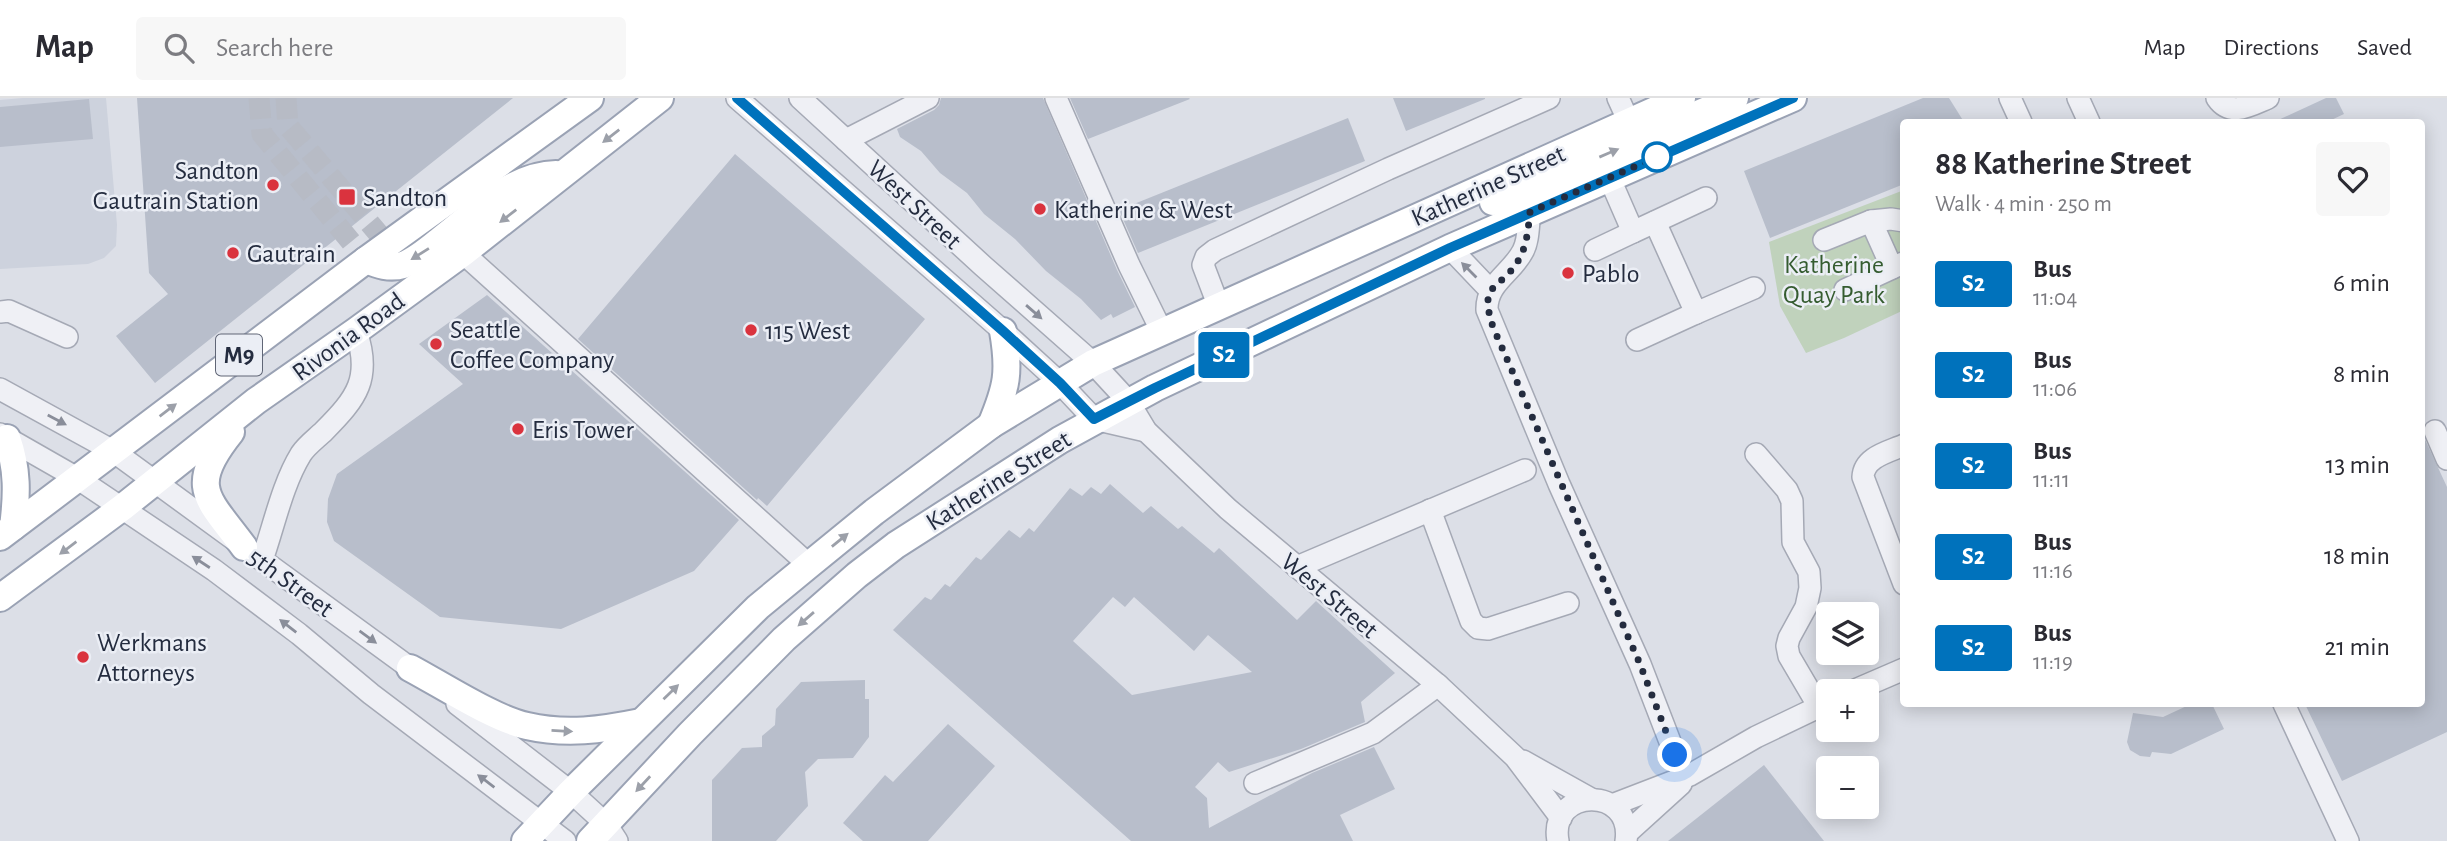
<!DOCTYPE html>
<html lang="en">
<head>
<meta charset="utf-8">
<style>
  body { margin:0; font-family:"Alegreya Sans",sans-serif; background:#f7f7f7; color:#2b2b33; height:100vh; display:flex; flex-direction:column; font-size:26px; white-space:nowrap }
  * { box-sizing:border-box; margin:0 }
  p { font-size:23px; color:#7c7c81 }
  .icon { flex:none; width:38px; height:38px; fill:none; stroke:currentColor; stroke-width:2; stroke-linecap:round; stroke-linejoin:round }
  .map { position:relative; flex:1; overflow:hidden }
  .drawer { position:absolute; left:1900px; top:21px; width:525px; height:588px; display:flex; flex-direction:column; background:#fff; border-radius:7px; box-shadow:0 4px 18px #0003 }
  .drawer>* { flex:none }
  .badge { padding:0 14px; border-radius:5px; font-size:24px; line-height:46px }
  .buttons { position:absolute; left:1816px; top:504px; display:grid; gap:14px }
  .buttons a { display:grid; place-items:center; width:63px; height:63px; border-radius:7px; background:#fff; box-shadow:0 4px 18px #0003; font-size:35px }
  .you { position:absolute; width:35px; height:35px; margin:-18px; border:5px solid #fff; border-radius:50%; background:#1a73e8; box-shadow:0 0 0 10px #1a73e833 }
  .map>.badge { position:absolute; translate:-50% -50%; box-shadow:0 0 0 4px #fff }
  .round { display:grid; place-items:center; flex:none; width:74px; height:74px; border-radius:7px; background:#f7f7f7 }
  .head { display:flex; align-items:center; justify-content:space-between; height:119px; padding:0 35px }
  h1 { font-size:33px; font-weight:600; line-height:52px }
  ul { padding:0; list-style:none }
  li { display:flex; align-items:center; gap:21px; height:91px; padding:0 35px }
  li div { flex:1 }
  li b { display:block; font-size:26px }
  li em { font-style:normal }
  li .badge { min-width:77px; font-weight:700; text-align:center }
  header { display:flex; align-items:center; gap:42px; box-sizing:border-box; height:98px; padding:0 35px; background:#fff; border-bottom:2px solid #e1e1e2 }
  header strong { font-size:33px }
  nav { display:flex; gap:38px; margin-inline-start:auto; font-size:24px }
  .search { width:490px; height:63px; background:#f7f7f7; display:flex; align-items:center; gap:18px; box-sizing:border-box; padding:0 24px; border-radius:7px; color:#7c7c81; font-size:26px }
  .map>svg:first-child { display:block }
</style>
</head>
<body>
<header>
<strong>Map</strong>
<div class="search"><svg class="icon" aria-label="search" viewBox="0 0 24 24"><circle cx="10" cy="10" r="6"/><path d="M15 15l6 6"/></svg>Search here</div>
<nav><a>Map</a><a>Directions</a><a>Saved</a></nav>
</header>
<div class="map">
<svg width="2447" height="743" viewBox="0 0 2447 743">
  <rect width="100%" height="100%" fill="#dcdfe7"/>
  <path fill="#cdd2dd" d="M23,0H106L117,127L116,148L104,160L88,166L0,171V2Z"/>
  <path fill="#c0d2bc" d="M1904,92V212L1844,240L1806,255L1780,208L1769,144Z"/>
  <g fill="#b8becb" fill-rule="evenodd">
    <path d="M137,0H513L155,285L116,238L168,196L149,175Z"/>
    <path d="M941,0H1043L1117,172L1135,209L1113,220L1111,216L1101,222L1081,201L1046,173L1015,141L984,116L967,95L940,75L921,53L900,39L897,31L934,12L939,7Z"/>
    <path d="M1070,0H1189L1190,1L1088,41Z"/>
    <path d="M1393,0H1485V1L1406,33Z"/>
    <path d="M1923,0H1949L1964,24H1904V86L1770,140L1744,73Z"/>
    <path d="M2326,0H2336L2344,16L2327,24H2274Z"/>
    <path d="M89,1L93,41L0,49V9Z"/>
    <path d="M1348,20L1365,63L1138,155L1119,112Z"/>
    <path d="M735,56L925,221L767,408L758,400L757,402L578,241Z"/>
    <path d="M487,197L739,422L694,473L561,531L440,519L334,443L327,424L328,401L337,376L463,286L419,246Z"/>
    <path d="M2422,335L2447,389V634L2342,683L2305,606H2422Z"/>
    <path d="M1110,386L1143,415L1151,408L1178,431L1182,428L1214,455L1219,450L1297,522L1316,503L1395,575L1361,604L1365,624L1301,651L1229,674L1218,664L1195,689L1207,700L1209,730L1312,675L1374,649L1395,691L1340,717L1353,743H1131L893,532L925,499L931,502L945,486L950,489L976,459L981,462L1009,432L1020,440L1029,430L1034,434L1070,390L1082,398L1091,389L1101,396ZM1113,499L1125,509L1134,499L1194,553L1208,537L1252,574L1132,597L1073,543Z"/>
    <path d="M865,582V601H869V639L853,660L818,661L805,674L808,708L776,743H712V682L742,650L762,649V638L775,627L776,611L801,584Z"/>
    <path d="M2191,606H2212L2224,631L2171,656L2152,654L2150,659L2140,658L2130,652L2127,644L2133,615L2163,619Z"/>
    <path d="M948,626L995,668L928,743H863L843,725L885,677L893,684Z"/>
    <path d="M1764,667L1824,743H1668Z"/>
  </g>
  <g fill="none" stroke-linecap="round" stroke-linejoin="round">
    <g stroke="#b7bbc5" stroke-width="21" stroke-dasharray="21 10" stroke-linecap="butt">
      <path d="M259,0L262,36L366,162"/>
      <path d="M286,0L288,28L388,147"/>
    </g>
    <g stroke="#a5a9b5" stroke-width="24">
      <g id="minor">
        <path d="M737,0L1003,233L1060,285L1094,321L1146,333"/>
        <path d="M800,0L983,168L1093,265L1128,303L1146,333L1228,411L1438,587L1515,659L1561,720"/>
        <path d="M1056,0L1129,167L1162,234"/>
        <path d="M1618,0L1629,24"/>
        <path d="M2010,0L2021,24"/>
        <path d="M2078,0L2089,24"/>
        <path d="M2217,0C2231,20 2251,7 2268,0"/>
        <path d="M846,42L928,0"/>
        <path d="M1609,79L1633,134L1706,100"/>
        <path d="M1530,114C1528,126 1529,142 1523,153C1512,175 1486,185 1487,212L1559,386L1640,566L1684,680"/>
        <path d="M1871,123L1891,121L1904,123"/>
        <path d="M1655,124L1696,215L1754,190"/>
        <path d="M1824,142L1871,123L1892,170"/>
        <path d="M1450,150L1490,192"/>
        <path d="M1595,152L1633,134"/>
        <path d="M463,155L809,467"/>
        <path d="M1845,192L1903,165"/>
        <path d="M1219,209L1203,167L1206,159L1215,152L1388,71L1549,0"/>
        <path d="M0,214L9,213L67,239"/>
        <path d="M1637,242L1696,215"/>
        <path d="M0,291L113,353L421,578"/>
        <path d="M2435,333L2447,361"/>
        <path d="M0,336L77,380L214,472L299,536L371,596L565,743"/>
        <path d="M1904,347C1888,354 1864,359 1863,379L1904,486"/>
        <path d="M1756,356L1787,392L1792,403L1793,444L1809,474L1810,490L1806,509L1789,540L1787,548L1789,558L1819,609"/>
        <path d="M1430,412L1471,523L1478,530L1488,531L1568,505"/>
        <path d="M262,462C274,428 282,387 301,356C307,347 317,340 324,333C357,300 372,280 356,233"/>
        <path d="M1297,469L1525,372"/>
        <path d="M1853,593L1904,571"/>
        <path d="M457,606L571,694L606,726L617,743"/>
        <path d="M2284,606L2348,743"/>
        <path d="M1523,663L1591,701"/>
        <path d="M1255,685L1373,635L1438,587"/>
        <path d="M1612,707L1690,677L1756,639L1829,604"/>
        <path d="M1627,735L1681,686"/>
        <path d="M1558,743C1548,689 1634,687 1626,743"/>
      </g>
    </g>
    <g stroke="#9aa2b4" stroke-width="30">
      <g id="major">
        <path d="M1493,104L1735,0"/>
        <path d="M366,162C378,167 390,171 403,167C416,162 429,151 440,142C474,116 511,77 556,76"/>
        <path d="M991,327C1007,289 1010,274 1003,233"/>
        <path d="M231,334C186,390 208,400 244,449"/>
        <path d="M7,340C18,371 17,397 13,429"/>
        <path d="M0,439L366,162L590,0"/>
        <path d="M0,500L123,409L256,303L356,233L463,155L660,0"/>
        <path d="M410,570C442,587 494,621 527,628C566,637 602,632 641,624"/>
        <path d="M525,743L571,694L758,509L809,467L874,414L991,327L1093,265L1122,252L1682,0"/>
        <path d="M590,743L690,636L784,541L857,477L896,447L1060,342L1155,290L1450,150L1793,0"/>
      </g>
    </g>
    <use href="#minor" stroke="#eff0f5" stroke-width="21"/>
    <use href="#major" stroke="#fff" stroke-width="26"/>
  </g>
  <defs><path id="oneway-solid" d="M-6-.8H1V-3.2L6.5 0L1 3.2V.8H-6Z" transform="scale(1.75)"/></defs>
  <g fill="#9ca0a9">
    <use href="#oneway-solid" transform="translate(611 38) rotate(142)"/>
    <use href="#oneway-solid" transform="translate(1609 55) rotate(-23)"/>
    <use href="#oneway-solid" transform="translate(508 118) rotate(142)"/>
    <use href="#oneway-solid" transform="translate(420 156) rotate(148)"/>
    <use href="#oneway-solid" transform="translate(168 312) rotate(-37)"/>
    <use href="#oneway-solid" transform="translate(840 442) rotate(-39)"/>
    <use href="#oneway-solid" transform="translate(68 450) rotate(143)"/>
    <use href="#oneway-solid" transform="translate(806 521) rotate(139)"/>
    <use href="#oneway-solid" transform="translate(671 594) rotate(-44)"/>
    <use href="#oneway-solid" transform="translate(562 633) rotate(3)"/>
    <use href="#oneway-solid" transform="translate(643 686) rotate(133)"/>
  </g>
  <g fill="#8a8e9a">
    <use href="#oneway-solid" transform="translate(1469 172) rotate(-135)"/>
    <use href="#oneway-solid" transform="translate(1034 214) rotate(41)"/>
    <use href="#oneway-solid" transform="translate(57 322) rotate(28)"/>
    <use href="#oneway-solid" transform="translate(201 464) rotate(-147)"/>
    <use href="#oneway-solid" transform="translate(288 528) rotate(-142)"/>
    <use href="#oneway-solid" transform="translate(368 539) rotate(36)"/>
    <use href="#oneway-solid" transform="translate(486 683) rotate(-143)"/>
  </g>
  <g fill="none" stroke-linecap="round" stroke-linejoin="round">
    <g stroke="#fff" stroke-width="16">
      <path id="line" d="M737,0L1003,233L1060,285L1094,321L1155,290L1450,150L1793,0"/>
    </g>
    <use href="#line" stroke="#0072bc" stroke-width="10"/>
    <path stroke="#242c3f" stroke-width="7" stroke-dasharray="0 12.6" d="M1657,59L1530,114C1528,132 1527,148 1518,163C1499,194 1478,183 1493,229L1640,566L1675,657"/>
  </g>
  <circle fill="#fff" stroke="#0072bc" stroke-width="3.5" cx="1657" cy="59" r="14"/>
  <g fill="#da333e" stroke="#ebeef5" stroke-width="2.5">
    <circle cx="273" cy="87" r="7"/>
    <rect x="338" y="90" width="18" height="18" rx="3.5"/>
    <circle cx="1040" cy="111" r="7"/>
    <circle cx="233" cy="155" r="7"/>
    <circle cx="1568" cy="175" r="7"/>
    <circle cx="751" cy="232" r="7"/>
    <circle cx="436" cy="246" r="7"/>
    <circle cx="518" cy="331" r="7"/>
    <circle cx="83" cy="559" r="7"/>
  </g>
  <g text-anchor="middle" stroke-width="5" stroke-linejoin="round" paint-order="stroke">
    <rect fill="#ebeef5" stroke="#606676" stroke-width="2" x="216" y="236.5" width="46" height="41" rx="5"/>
    <g font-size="24" font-weight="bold" fill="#242c3f">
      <text x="239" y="265">M9</text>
    </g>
    <g font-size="26" fill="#242c3f" stroke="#ebeef5" text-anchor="start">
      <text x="259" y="81" text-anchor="end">Sandton<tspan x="259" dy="30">Gautrain Station</tspan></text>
      <text x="363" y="108">Sandton</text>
      <text x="1054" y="120">Katherine &amp; West</text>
      <text x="247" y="164">Gautrain</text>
      <text x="1582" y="184">Pablo</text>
      <text x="450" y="240">Seattle<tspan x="450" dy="30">Coffee Company</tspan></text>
      <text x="765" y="241">115 West</text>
      <text x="532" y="340">Eris Tower</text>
      <text x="97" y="553">Werkmans<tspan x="97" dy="30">Attorneys</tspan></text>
    </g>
    <g font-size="26" fill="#242c3f" stroke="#ebeef5">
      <text transform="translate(1488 87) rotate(-24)" y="9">Katherine Street</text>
      <text transform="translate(915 106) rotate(43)" y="9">West Street</text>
      <text transform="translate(348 238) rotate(-36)" y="9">Rivonia Road</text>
      <text transform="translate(998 382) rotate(-32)" y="9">Katherine Street</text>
      <text transform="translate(291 484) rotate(36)" y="9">5th Street</text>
      <text transform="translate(1330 497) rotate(40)" y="9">West Street</text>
    </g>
    <g font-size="26" fill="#355c30" stroke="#ebeef5">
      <text x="1834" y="175">Katherine<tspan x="1834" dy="30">Quay Park</tspan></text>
    </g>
  </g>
</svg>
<div class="buttons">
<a><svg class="icon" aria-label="layers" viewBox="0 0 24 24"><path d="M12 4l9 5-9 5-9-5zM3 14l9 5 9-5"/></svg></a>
<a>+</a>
<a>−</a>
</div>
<div class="you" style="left:1675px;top:657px"></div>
<b class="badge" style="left:1224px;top:257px;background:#0072bc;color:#fff">S2</b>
<section class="drawer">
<div class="head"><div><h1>88 Katherine Street</h1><p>Walk · 4 min · 250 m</p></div><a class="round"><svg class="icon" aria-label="heart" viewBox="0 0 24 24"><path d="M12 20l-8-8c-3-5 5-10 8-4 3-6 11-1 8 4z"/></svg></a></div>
<ul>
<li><span class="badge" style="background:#0072bc;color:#fff">S2</span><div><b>Bus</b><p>11:04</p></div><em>6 min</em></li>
<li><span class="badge" style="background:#0072bc;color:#fff">S2</span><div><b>Bus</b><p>11:06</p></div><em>8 min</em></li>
<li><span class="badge" style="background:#0072bc;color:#fff">S2</span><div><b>Bus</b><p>11:11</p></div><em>13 min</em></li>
<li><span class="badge" style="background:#0072bc;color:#fff">S2</span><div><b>Bus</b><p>11:16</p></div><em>18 min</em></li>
<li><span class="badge" style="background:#0072bc;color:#fff">S2</span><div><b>Bus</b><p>11:19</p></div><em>21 min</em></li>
</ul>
</section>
</div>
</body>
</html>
